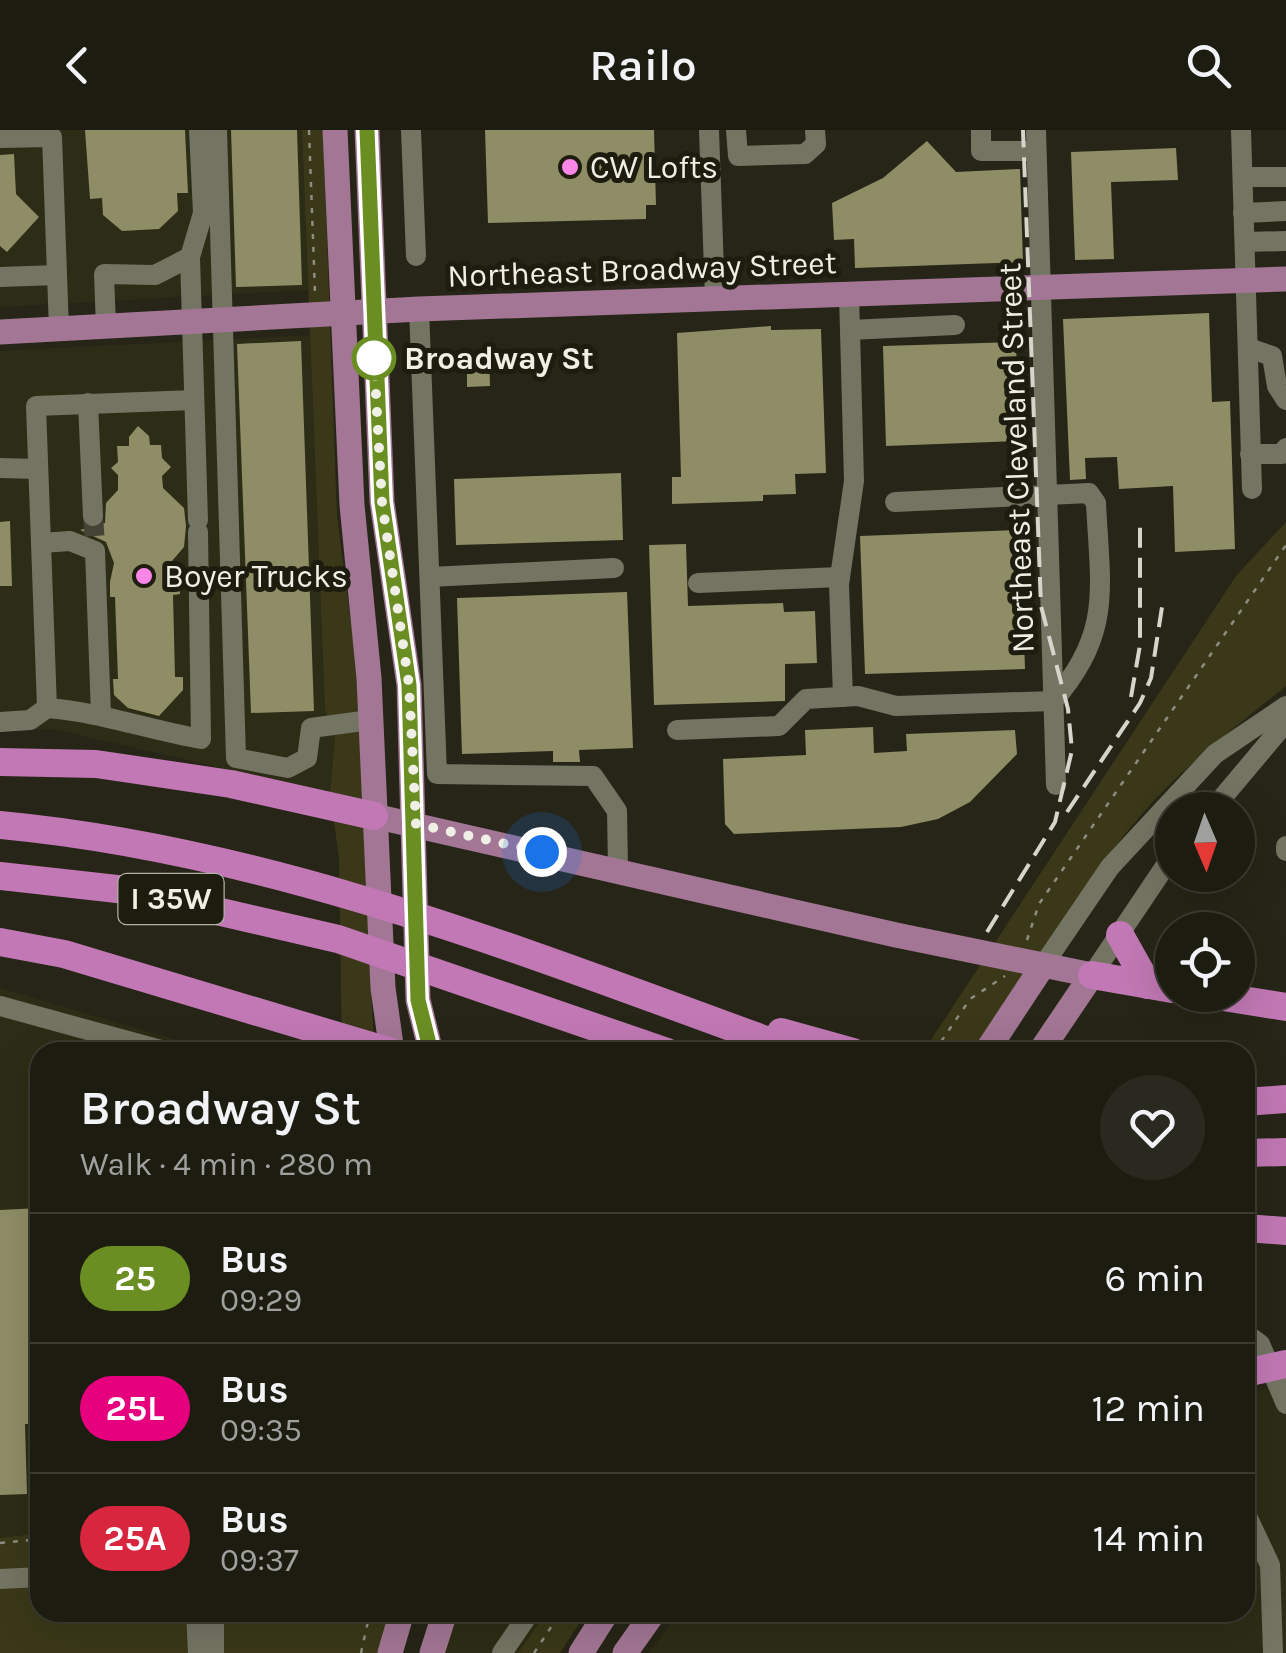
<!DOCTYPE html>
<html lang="en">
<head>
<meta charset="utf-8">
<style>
  body { margin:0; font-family:Karla,sans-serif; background:#29291f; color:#f1f3f6; height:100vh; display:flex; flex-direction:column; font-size:38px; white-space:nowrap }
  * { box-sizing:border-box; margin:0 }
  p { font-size:32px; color:#a0a19f }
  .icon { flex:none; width:55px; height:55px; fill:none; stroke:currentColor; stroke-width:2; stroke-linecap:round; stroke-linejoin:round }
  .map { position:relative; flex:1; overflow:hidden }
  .side { position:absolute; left:30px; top:912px; width:1225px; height:580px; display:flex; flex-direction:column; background:#1c1c11; border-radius:30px; box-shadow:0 10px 40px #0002,0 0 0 2px #3a3a31 }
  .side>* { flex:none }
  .badge { padding:0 20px; border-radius:32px; font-size:35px; line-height:65px }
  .needle { width:65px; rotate:178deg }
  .fabs { position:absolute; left:1155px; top:662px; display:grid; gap:20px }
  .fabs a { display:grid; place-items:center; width:100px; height:100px; border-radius:50%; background:#1c1c11; box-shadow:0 10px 40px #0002,0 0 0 2px #3a3a31; font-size:50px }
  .you { position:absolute; width:50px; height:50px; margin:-25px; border:8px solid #fff; border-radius:50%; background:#1a73e8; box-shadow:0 0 0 15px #1a73e833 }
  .map>.badge { position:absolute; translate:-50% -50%; box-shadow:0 0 0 5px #fff }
  .round { display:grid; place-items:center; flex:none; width:105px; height:105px; border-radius:52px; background:#29291f }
  .summary { display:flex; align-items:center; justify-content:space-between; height:170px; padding:0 50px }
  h1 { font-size:48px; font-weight:600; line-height:75px }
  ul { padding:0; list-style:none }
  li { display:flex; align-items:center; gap:30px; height:130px; padding:0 50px; border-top:2px solid #3a3a31 }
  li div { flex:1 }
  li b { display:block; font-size:38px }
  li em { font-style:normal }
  li .badge { min-width:110px; font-weight:700; text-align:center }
  header { display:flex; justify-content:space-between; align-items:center; height:130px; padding:0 50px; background:#1c1c11; font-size:45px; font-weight:600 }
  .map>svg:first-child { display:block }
</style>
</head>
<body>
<header><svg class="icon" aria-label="back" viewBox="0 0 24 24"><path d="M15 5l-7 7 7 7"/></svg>Railo<svg class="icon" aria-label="search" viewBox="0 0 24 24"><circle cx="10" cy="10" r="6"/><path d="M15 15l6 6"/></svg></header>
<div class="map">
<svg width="1286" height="1523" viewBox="0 0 1286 1523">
  <rect width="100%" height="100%" fill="#262517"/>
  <g fill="#2d2c16">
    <path d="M0,0H302L308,160L0,177Z"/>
    <path d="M310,205L325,580L335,607L330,663L53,599L0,600V221Z"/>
    <path d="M0,858L217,922H40V1403L0,1408Z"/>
    <path d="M1286,1250V1523H649L678,1483L1245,1482V1262L1260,1261Z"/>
    <path d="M457,1483H546L518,1523H444Z"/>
  </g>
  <g fill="#3a3818">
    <path d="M302,0H323L337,386L359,555L373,898L380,922H342L339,728L330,663L335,607L325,580Z"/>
    <path d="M1286,392V556C1237,596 1184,635 1142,684C1078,757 1030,842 975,922H923L1236,446Z"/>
    <path d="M40,1403V1482L390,1483L380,1523H0V1408Z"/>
    <path d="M546,1483H586L560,1523H518Z"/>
  </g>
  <g fill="#8e8d66">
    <path d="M85,0H185L188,63H177L178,81L159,99L122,101L103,85L102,68L90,69Z"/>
    <path d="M231,0H297L302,155L236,157Z"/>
    <path d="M485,0H654L656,75H646V89L488,93Z"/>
    <path d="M927,11L956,42L1020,39L1023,132L855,138L854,109L834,110L832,73L883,48Z"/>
    <path d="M1176,18L1178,50L1111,52L1114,129L1075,130L1071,22Z"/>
    <path d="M14,24L16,64L39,87L7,122L0,116V25Z"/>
    <path d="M1209,183L1212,272L1230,271L1235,419L1175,422L1173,356L1119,359L1117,327L1085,328L1086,349L1070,350L1063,189Z"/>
    <path d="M771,196V200L821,199L826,343L795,344L796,364L763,365V371L672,374V347H681L677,203Z"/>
    <path d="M301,211L314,581L251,583L237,214Z"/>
    <path d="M1016,212L1019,311L886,316L883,216Z"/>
    <path d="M489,223L490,256L467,257V224Z"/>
    <path d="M138,296L149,306L150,315H161L162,328L171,337L162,346L163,358L184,378L186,396L184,417L172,431V444L180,452V464L173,465L175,547H183V560L159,586L128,578L114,565L113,549H118L115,467H110V452L114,433L106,412L80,400L105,393L106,373L118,360V345L111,338L118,332L117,316H129V307Z"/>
    <path d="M621,343L623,410L456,415L454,349Z"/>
    <path d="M10,391L12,456H0V392Z"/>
    <path d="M1020,400L1025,539L865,544L860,406Z"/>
    <path d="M686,414L688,476L783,473L784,482L815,481L817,533L785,534V571L654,575L649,415Z"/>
    <path d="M627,462L633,618L579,620L580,632H553V621L462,624L457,468Z"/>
    <path d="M873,597L874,623L907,621L906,604L1015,600L1017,624L970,672L938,689L901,697L734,704L725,694L723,629L806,625L805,600Z"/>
    <path d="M40,1078V1294H25L27,1364L0,1365V1080Z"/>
  </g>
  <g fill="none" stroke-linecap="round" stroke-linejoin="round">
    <path stroke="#444336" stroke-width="20" stroke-dasharray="20 10" stroke-linecap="butt" d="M93,386L95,414"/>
    <g stroke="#8e8d82" stroke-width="2.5" stroke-dasharray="5 8" stroke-linecap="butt">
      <path d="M309,0L315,163"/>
      <path d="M1027,810L1039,774L1286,415"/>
      <path d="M934,922L970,869L1005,846"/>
      <path d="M0,1413L40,1409"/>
      <path d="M361,1523L370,1482"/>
      <path d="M534,1523L561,1482"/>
    </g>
    <g stroke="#747463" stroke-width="20">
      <path d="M217,0L236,628L288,638L307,628L311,598L370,590"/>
      <path d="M411,0L416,126"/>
      <path d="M709,0L715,168"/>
      <path d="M736,0L738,26L805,24L816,14L815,0"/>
      <path d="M981,0V21H1036"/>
      <path d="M1036,0L1056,655"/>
      <path d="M1241,0L1252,359"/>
      <path d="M0,8L52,7L59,199"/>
      <path d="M1243,47H1286"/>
      <path d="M1243,83L1286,81"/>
      <path d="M1245,112L1286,111"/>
      <path d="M0,147L57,145"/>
      <path d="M419,179L437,644L593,646L617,681L618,739"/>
      <path d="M106,197L104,144L155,145L190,127"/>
      <path d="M850,200L955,195"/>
      <path d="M1249,218L1272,226L1277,256L1286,270"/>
      <path d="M194,270L36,276L47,578C100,582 149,600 201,609L198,402"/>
      <path d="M88,273L93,386"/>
      <path d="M1250,324H1282L1286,318"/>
      <path d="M0,338L38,339"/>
      <path d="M198,390L190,127L203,83L199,0"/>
      <path d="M41,413L70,411L95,421L101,585"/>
      <path d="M430,447L614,438"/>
      <path d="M698,453L840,447"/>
      <path d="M843,567L839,454L854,351L849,164"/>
      <path d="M0,592L30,590L47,578"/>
      <path d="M677,600L779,596L806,569L858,566L896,576L1053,571C1113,503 1100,457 1096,373L1089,363L895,372"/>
      <path d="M1212,680L1286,592"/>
      <path d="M1286,716V721"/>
      <path d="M1042,837L1110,737L1215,624L1286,576"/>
      <path d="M1092,845L1172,726"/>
      <path d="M0,876L168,922"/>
      <path d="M1245,1203L1260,1214L1286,1274"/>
      <path d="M1245,1382L1270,1435L1273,1523"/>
      <path d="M0,1449L40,1447"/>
      <path d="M196,1482L198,1523"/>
      <path d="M214,1482V1523"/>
      <path d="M502,1523L530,1482"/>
    </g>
    <g stroke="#a27694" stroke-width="25">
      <path d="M335,0L352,375L369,548L383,858L392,922"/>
      <path d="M367,0L382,372L409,555L418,870L431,922"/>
      <path d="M0,202L419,179L1286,149"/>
      <path d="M374,686L896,805L1092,845L1040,922"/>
      <path d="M986,922L1042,837"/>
      <path d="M390,1523L402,1482"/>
      <path d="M432,1523L445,1482"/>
      <path d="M581,1523L607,1482"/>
      <path d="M625,1523L654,1482"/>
    </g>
    <g stroke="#c178b4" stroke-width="28">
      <path d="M0,632L96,634L231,654L374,686"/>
      <path d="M0,695C278,721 539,828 799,922"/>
      <path d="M0,746L126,760L338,809L667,922"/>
      <path d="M1120,805L1148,855"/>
      <path d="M0,812L64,824L391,922"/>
      <path d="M1092,845L1172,859"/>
      <path d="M1211,865L1286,877"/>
      <path d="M781,902L853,922"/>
      <path d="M1245,972L1286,969"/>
      <path d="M1245,1023L1286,1022"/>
      <path d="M1245,1098L1286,1101"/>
      <path d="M1245,1243L1286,1234"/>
    </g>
    <g stroke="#d5d5cc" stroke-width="4" stroke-dasharray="20 10" stroke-linecap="butt">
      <path d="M1131,567L1140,515V393"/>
      <path d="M1067,682L1140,573L1151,548L1162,477"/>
      <path d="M987,802L1055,692L1072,620L1068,579L1041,476L1023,0"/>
    </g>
  </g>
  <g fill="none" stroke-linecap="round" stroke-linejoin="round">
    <g stroke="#fff" stroke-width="22">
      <path id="line" d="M367,0L382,372L409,555L418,870L431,922"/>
    </g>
    <use href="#line" stroke="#6b8e23" stroke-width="15"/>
    <path stroke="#efefe6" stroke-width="10" stroke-dasharray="0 18" d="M374,228L382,372L409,555L416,694L542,722"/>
  </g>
  <g fill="#fa87e7" stroke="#1d1c0e" stroke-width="4">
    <circle cx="570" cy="37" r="10"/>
    <circle cx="144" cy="446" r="10"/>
  </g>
  <circle fill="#fff" stroke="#6b8e23" stroke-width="5" cx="374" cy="228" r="20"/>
  <g text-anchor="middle" stroke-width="10" stroke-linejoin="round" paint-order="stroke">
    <rect fill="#1d1c0e" stroke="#b0b0a5" stroke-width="2.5" x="118.5" y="744" width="105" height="50" rx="8"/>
    <g font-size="30" font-weight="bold" fill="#efefe6">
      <text x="171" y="779">I 35W</text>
    </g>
    <g font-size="32" fill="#efefe6" stroke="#1d1c0e" text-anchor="start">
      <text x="590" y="48">CW Lofts</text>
      <text x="164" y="457">Boyer Trucks</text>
    </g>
    <g font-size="32" fill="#efefe6" stroke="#1d1c0e">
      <text transform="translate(642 139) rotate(-2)" y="11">Northeast Broadway Street</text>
      <text transform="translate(1016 328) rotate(-92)" y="11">Northeast Cleveland Street</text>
    </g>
    <g font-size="32" font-weight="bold" fill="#efefe6" stroke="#1d1c0e" text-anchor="start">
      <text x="404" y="239">Broadway St</text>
    </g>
  </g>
</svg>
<div class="fabs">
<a><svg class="needle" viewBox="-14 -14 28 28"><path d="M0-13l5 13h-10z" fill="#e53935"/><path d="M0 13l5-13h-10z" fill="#a0a19f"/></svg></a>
<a><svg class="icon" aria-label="locate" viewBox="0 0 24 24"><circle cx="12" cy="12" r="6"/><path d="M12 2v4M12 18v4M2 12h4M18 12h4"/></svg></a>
</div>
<div class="you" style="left:542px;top:722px"></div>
<section class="side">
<div class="summary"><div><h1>Broadway St</h1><p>Walk · 4 min · 280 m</p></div><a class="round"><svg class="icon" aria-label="heart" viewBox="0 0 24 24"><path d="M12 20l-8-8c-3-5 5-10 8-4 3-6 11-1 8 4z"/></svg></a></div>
<ul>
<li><span class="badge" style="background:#6b8e23;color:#fff">25</span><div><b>Bus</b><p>09:29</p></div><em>6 min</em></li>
<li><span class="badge" style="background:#e6007e;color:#fff">25L</span><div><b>Bus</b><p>09:35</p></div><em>12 min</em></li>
<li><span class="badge" style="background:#d7263d;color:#fff">25A</span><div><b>Bus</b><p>09:37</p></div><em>14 min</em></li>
</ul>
</section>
</div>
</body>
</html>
